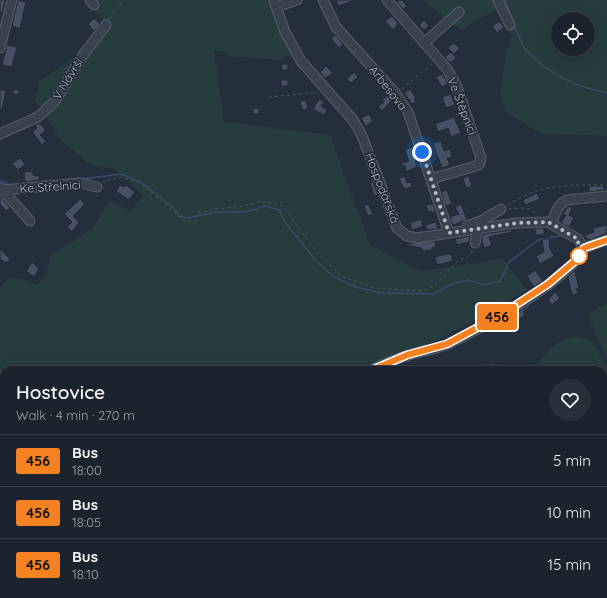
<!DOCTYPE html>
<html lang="en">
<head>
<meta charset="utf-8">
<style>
  body { margin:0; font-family:Quicksand,sans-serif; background:#282f3a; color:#f1f3f6; height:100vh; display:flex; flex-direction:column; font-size:15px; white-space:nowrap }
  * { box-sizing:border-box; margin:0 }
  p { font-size:13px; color:#a0a4aa }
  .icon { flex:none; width:22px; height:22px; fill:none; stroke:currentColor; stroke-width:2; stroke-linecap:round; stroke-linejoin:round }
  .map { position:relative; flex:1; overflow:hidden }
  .sheet { position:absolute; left:0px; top:366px; width:607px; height:232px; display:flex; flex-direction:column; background:#1b232e; border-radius:12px 12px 0 0; box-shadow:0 4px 16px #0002,0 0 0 1px #39404a }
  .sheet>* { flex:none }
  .badge { padding:0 8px; border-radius:3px; font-size:14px; line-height:26px }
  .tools { position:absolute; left:551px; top:12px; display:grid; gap:8px }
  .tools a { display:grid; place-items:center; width:44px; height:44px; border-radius:50%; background:#1b232e; box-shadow:0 4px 16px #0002,0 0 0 1px #39404a; font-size:20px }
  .you { position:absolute; width:20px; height:20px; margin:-10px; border:3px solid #fff; border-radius:50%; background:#1a73e8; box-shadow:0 0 0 6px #1a73e833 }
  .map>.badge { position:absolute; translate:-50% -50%; box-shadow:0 0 0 2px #fff }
  .round { display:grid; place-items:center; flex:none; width:42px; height:42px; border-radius:21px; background:#282f3a }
  .head { display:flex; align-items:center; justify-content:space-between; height:68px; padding:0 16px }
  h1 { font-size:19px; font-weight:600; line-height:30px }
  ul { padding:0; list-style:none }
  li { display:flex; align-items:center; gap:12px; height:52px; padding:0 16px; border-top:1px solid #39404a }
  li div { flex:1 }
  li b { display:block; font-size:15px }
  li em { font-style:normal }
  li .badge { min-width:44px; font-weight:700; text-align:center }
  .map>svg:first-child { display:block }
</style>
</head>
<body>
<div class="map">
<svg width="607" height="598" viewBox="0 0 607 598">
  <rect width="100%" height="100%" fill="#242f3e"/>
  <g fill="#263c3f" fill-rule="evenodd">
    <path d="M88,0H270L294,57L284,56L282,60L228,56L223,51H214L224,122L330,135L370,245L420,271L503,259L527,290L384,370H4V537L0,543V288L8,278L24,280L37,285L46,275L51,255L92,229L110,200L130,212L143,195L113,168L91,165L62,142L35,100L39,82L75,56L106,25Z"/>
    <path d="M424,0H607V136L541,134L507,112L500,96L506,52L513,36L495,10L461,30L440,15ZM558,19H588V49H558Z"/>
    <path d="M607,303V361L588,314Z"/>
    <path d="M576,337L591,341L607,365V598H417L421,594H603V370H528C548,357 549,341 576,337Z"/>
    <path d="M493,363L511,370H462Z"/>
    <path d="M309,594H418L410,598L362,596L376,598H340L341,594L336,597Z"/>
  </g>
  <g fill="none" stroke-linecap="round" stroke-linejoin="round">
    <g stroke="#394c67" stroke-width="1.5">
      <path d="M505,0C510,12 519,43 527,51C546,73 579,88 607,93"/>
      <path d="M83,179L121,174L141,182L176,210L179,216L187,218L216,212H240L250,211L264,206L280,210L283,219L315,260L334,277L356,287L381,293L434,294L450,285L468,280L485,285L500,281L509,262L538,240L560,236"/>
      <path d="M0,180L10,185"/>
    </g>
  </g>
  <g fill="#455162" stroke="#1f2835">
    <path d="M0,0H5L2,13H0Z"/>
    <path d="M18,0L26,2L20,29L12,26Z"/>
    <path d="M336,0H353V1L338,6Z"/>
    <path d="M399,0H402L407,6L403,9L397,2Z"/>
    <path d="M392,16L398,23L395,29H392L385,21Z"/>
    <path d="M93,19H95L100,24L94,31L88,24Z"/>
    <path d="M424,20L429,26L424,30L419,25Z"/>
    <path d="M498,22H500L504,27L497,33L492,26Z"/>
    <path d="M335,35L343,44L339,48L331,39Z"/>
    <path d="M453,43L460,48L454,54L448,48Z"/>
    <path d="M7,45L17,47L12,67L2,65Z"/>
    <path d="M451,52L456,58L450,63L445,57Z"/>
    <path d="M282,64H288V70H281Z"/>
    <path d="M326,66L333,73L325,78L320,72Z"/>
    <path d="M354,72L358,77L351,83L347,79Z"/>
    <path d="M442,74L448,83L442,87L436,77Z"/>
    <rect x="281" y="80" width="7" height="6"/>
    <path d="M0,89L6,91L2,110L0,109Z"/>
    <path d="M14,89L20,91L18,95L12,93Z"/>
    <path d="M410,89L416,98L414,99L416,102L412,104L404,93Z"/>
    <path d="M451,94L455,105L446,108L442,97Z"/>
    <path d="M388,95L392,100L382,111L378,106L384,102L382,100Z"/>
    <path d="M319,99L324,102L321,106L327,110L324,115L313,109Z"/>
    <path d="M306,100L308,109L302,110L300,101Z"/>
    <rect x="253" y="108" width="6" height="6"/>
    <path d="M369,114L373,121L366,126L361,118Z"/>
    <path d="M454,117L461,133L451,137L448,128L438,132L435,124Z"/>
    <path d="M40,123L46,130L40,135L46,141L42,145L32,132L37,128L35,125Z"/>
    <path d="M441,141L444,151L450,149L452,157L447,158L450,165L442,168L433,143Z"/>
    <path d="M412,147L417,167L406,172L405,166L399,164L409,161L405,150Z"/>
    <path d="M20,158L25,164L18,170L12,164Z"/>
    <path d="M31,171L34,176L39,175V180L25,182L24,172Z"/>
    <path d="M405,176L407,183L411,182L412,187L404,189L399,178Z"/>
    <path d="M469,176L472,186L466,188L463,178Z"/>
    <path d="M373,182L378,195L374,196L370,183Z"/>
    <path d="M120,185L123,187L126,185L135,192L129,200L116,191Z"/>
    <path d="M589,186H604V190L589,192Z"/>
    <path d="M447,190L452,204L446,206L441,192Z"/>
    <path d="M537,193L540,199L525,205L523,200Z"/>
    <path d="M0,196L10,208L6,211L0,204Z"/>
    <path d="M80,199L85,204L73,216L79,222L72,232L67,227L72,222L64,214Z"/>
    <path d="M368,204L373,214L368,216L364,206Z"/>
    <path d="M433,204L435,211L432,213L431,211L428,212L426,205Z"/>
    <path d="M461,204L467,220L453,225L450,217L459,214L455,207Z"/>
    <path d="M569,206L572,208L569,215L574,218L569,227L561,223L566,215L562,214Z"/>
    <path d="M421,219L423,226L412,230L410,223Z"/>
    <path d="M436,222L438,229L427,230L425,225Z"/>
    <path d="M607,225V233L590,240L586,238L585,235L594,232L593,228Z"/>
    <path d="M544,228V235H536L535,230H528V229Z"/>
    <path d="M512,230V232L489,237L492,245L484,248L482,240L483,234Z"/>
    <path d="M470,236L469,242L457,245L455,239Z"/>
    <path d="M549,238L550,248L554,256L540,264L536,256L544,252L542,240Z"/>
    <path d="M435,241L436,247L432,248V250L424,251L421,248L402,244Z"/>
    <path d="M0,249L10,259L6,263L0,259Z"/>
    <path d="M447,254H451L453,261L437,265L435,257Z"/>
    <path d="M32,262L39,269L34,277L26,271Z"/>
    <path d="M535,270L543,281L534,287L527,276Z"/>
    <path d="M574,271H575L579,289H576L578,294L572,295L568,277Z"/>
    <path d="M555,292L560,298L552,305L548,300Z"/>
    <path d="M530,305V307L523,312L525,315L511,325L499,330L496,325Z"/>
  </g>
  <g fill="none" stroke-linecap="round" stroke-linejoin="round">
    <g stroke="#565f6c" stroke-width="11">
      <g id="minor">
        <path d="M90,0L94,5"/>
        <path d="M274,0L285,32L301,61L353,120L362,136L397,228L407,236L417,238L517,223L548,222L578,239L584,248"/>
        <path d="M323,0L336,27L396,94L408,112L449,233"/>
        <path d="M387,0L447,69L457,87L481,158L479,165L431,179"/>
        <path d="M498,0L510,25"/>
        <path d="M276,7L297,0"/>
        <path d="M424,43L459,12"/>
        <path d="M0,48L12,0"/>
        <path d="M0,134L38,117L55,101L83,55L106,25"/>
        <path d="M1,188L30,221"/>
        <path d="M3,190L80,183L97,187"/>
        <path d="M552,224C554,215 558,204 567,200L607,196"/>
        <path d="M467,226L481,221L501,209"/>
        <path d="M475,243L478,228"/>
        <path d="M584,248L607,240"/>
        <path d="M372,370C383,364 395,359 406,356C420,351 434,350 448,344C478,330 573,278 584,248"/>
        <path d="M603,490L607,489"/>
        <path d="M268,594L297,598"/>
        <path d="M203,598L210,594"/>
        <path d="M428,598L432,594"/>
      </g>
    </g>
    <g stroke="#44595c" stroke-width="1" stroke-dasharray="3 3" stroke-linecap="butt">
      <path d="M110,19L123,0"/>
      <path d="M402,89L432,64"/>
      <path d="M269,97L318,92"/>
      <path d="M102,182L119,177L139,182L186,222L197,221V213L216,209L245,206L261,201L283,206L316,251L341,276L374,288L422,291L434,286L458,261L467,257L473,250"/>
      <path d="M508,205C540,184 570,185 607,185"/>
      <path d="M509,209L522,208L530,209L538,214"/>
      <path d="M0,558L4,561"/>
      <path d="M0,592L4,576"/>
      <path d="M0,596L1,598"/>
    </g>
    <use href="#minor" stroke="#38414e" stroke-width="9"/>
  </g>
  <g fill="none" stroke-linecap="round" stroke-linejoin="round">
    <g stroke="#fff" stroke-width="9">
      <path id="line" d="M372,370L407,355L447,344L499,316L548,284L574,262L584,248L607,240"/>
    </g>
    <use href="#line" stroke="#f58220" stroke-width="6"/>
    <path stroke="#b4bcc9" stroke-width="4" stroke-dasharray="0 7.2" d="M422,152L449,233L517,223L548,222L578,239L579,256"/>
  </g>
  <circle fill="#fff" stroke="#f58220" stroke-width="2" cx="579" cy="256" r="8"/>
  <g text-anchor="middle" stroke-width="3" stroke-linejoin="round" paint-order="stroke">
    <g font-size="12" fill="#b4bcc9" stroke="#1d2633">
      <text transform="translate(68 79) rotate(-58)" y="4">V Návrší</text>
      <text transform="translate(388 88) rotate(52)" y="4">Arbesova</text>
      <text transform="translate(462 106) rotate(69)" y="4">Ve Štěpnici</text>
      <text transform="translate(50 187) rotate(-4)" y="4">Ke Střelnici</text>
      <text transform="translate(382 188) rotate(69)" y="4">Hospodářská</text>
    </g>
  </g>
</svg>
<div class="tools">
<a><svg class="icon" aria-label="locate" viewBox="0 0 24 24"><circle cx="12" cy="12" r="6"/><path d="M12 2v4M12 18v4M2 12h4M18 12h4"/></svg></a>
</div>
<div class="you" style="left:422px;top:152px"></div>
<b class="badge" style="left:497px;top:317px;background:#f58220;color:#111">456</b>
<section class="sheet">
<div class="head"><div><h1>Hostovice</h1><p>Walk · 4 min · 270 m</p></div><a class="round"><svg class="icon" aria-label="heart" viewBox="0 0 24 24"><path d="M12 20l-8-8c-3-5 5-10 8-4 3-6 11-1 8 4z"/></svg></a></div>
<ul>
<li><span class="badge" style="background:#f58220;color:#111">456</span><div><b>Bus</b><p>18:00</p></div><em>5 min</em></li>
<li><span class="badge" style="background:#f58220;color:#111">456</span><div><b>Bus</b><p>18:05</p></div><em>10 min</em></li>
<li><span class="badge" style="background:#f58220;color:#111">456</span><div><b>Bus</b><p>18:10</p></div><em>15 min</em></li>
</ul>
</section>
</div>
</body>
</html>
